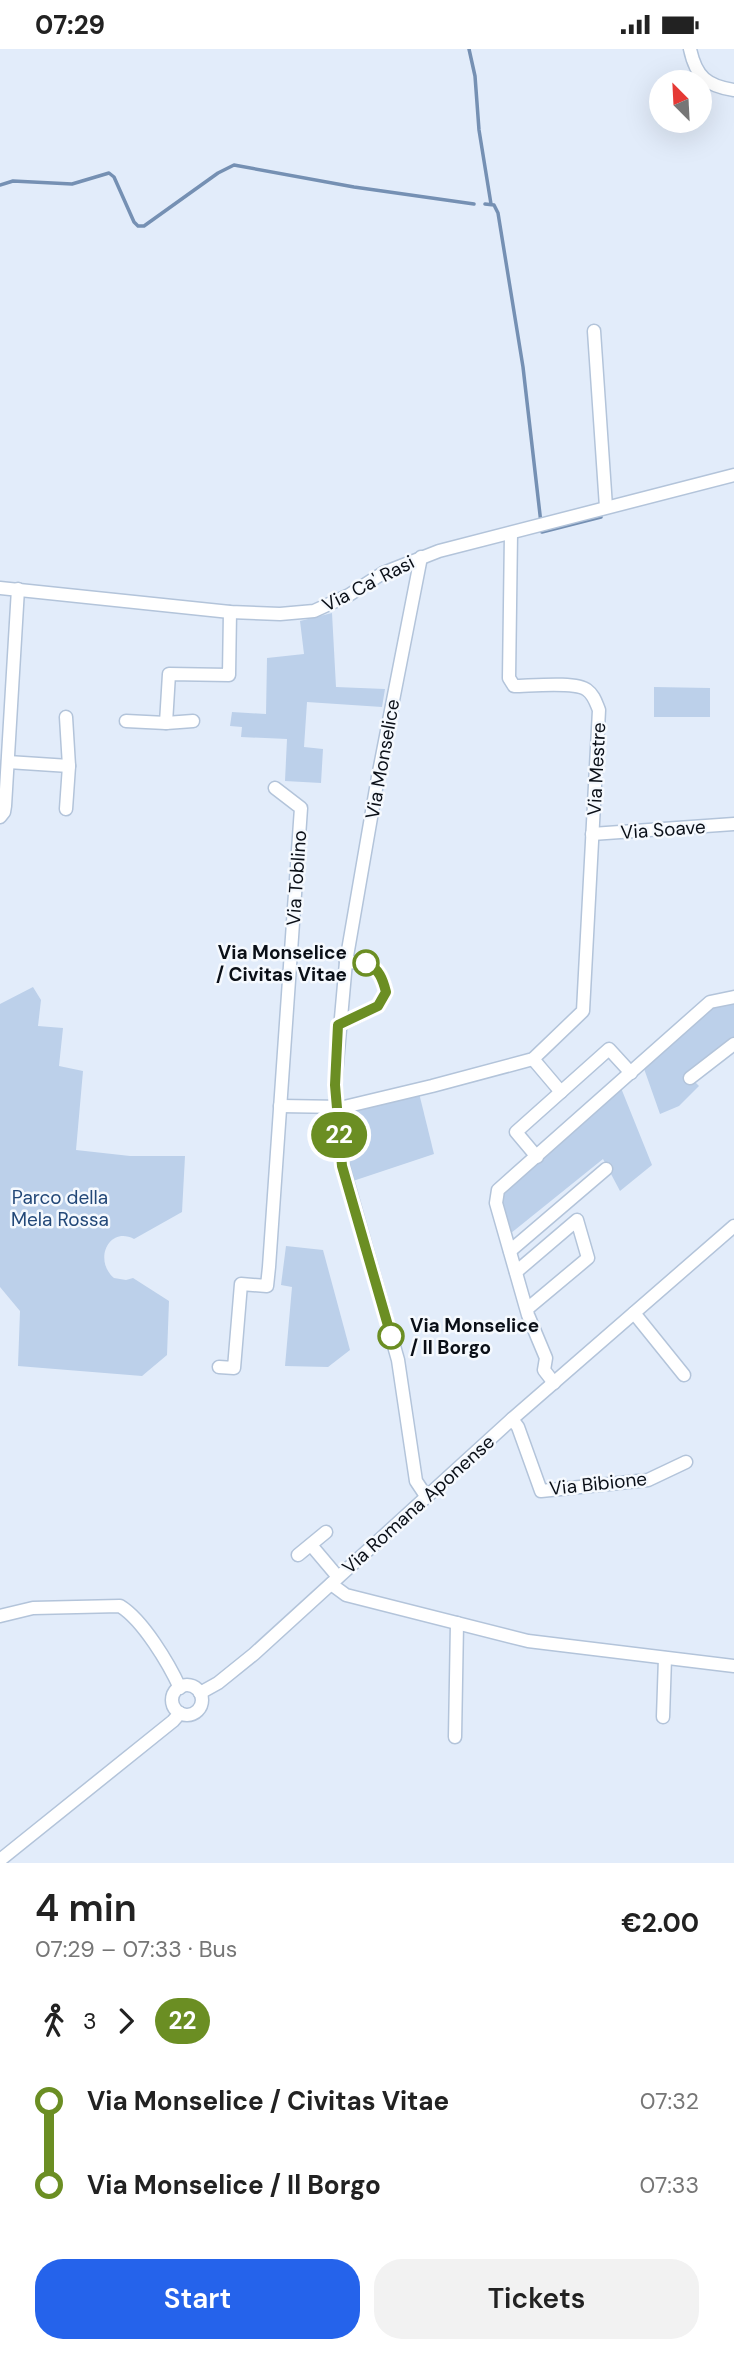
<!DOCTYPE html>
<html lang="en">
<head>
<meta charset="utf-8">
<style>
  body { margin:0; font-family:"DM Sans",sans-serif; background:#f2f2f2; color:#222; height:100vh; display:flex; flex-direction:column; font-size:26px; white-space:nowrap }
  * { box-sizing:border-box; margin:0 }
  p { font-size:23px; color:#767676 }
  .icon { flex:none; width:38px; height:38px; fill:none; stroke:currentColor; stroke-width:2; stroke-linecap:round; stroke-linejoin:round }
  .map { position:relative; height:1814px; overflow:hidden }
  .drawer { display:flex; flex-direction:column; background:#fff; flex:1 }
  .drawer>* { flex:none }
  .badge { padding:0 14px; border-radius:23px; font-size:24px; line-height:46px }
  .needle { width:46px; rotate:336deg }
  .buttons { position:absolute; left:649px; top:21px; display:grid; gap:14px }
  .buttons a { display:grid; place-items:center; width:63px; height:63px; border-radius:50%; background:#fff; box-shadow:0 7px 28px #0002; font-size:35px }
  .map>.badge { position:absolute; translate:-50% -50%; box-shadow:0 0 0 4px #fff }
  .legs { display:flex; align-items:center; gap:10px; height:77px; padding:0 35px; font-size:23px }
  .legs p { margin-inline-start:auto }
  .overview { display:flex; align-items:center; justify-content:space-between; height:119px; padding:0 35px }
  h1 { font-size:38px; font-weight:600; line-height:52px }
  .button { display:flex; gap:14px; margin-top:auto; padding:14px 35px }
  .button a { flex:1; height:80px; border-radius:28px; background:#2563eb; color:#fff; font-size:28px; font-weight:600; line-height:80px; text-align:center }
  .button a+a { background:#f2f2f2; color:#222 }
  ul { padding:0 35px; list-style:none }
  li { display:flex; align-items:center; gap:24px; height:84px; font-size:26px }
  li i { display:grid; place-items:center; width:10px; height:100%; margin:0 9px; background:currentColor }
  li i::after { content:''; width:18px; height:18px; margin:-9px; border:5px solid; border-radius:50%; background:#fff }
  li p { margin-inline-start:auto }
  li:first-child i { background:linear-gradient(#0000 50%,currentColor 0) }
  li:last-child i { background:linear-gradient(currentColor 50%,#0000 0) }
  .status { display:flex; justify-content:space-between; align-items:center; height:49px; padding:0 35px; background:#fff; direction:ltr }
  .status svg { height:19px; fill:currentColor }
  .map>svg:first-child { display:block }
</style>
</head>
<body>
<div class="status"><b>07:29</b><svg viewBox="0 0 49 12"><path d="M0 12V9h3v3zM5 12V6h3v6zM10 12V3h3v9zM15 12V0h3v12zM26 1h20v11H26zM47 4h2v5h-2z"/></svg></div>
<div class="map">
<svg width="734" height="1814" viewBox="0 0 734 1814">
  <rect width="100%" height="100%" fill="#e2ecfa"/>
  <g fill="#bcd0ea">
    <path d="M332,564L336,638L385,640L382,658L307,653L304,698L323,700L321,734L285,732L287,690L241,688L242,678L230,677L232,663L266,665L267,609L304,605L300,572Z"/>
    <path d="M654,638L710,639V668H654Z"/>
    <path d="M33,938L41,951L38,977L63,979L59,1017L83,1022L76,1101L130,1107H185L182,1163L134,1190C109,1177 93,1211 114,1229L126,1231L133,1229L169,1252L167,1306L142,1327L18,1317L20,1262L0,1238V955Z"/>
    <path d="M734,948V995L691,1029L699,1037L679,1057L660,1065L642,1014L710,953Z"/>
    <path d="M619,1034L652,1116L620,1142L603,1110L506,1188L498,1141Z"/>
    <path d="M418,1040L434,1105L347,1134L336,1058Z"/>
    <path d="M286,1197L323,1201L350,1301L328,1318L285,1317L292,1238L281,1236Z"/>
  </g>
  <g fill="none" stroke-linecap="round" stroke-linejoin="round">
    <g stroke="#7590b3" stroke-width="3.5">
      <path d="M469,0L475,27L479,81L491,155"/>
      <path d="M0,136L13,132L72,135L109,124L114,128L134,173L138,177H144L218,124L234,116L354,138L474,155"/>
      <path d="M485,155L494,156L498,164L523,318L542,483L601,468"/>
    </g>
    <g stroke="#b3c4da" stroke-width="15">
      <g id="minor">
        <path d="M690,0C696,28 707,37 734,41"/>
        <path d="M594,282L606,458"/>
        <path d="M421,508L378,728L346,913L335,1036L343,1117L398,1311L416,1432L426,1447"/>
        <path d="M0,539L230,563L280,565L314,562L349,546L383,524L439,502L734,426"/>
        <path d="M126,672L166,674L169,625L229,626L230,563"/>
        <path d="M166,674L193,672"/>
        <path d="M8,713L69,717"/>
        <path d="M66,760L69,717L66,668"/>
        <path d="M0,768L4,763L5,757L18,540"/>
        <path d="M592,785L734,775"/>
        <path d="M339,976L378,957L386,943C380,916 371,914 346,913"/>
        <path d="M533,1010L561,1043"/>
        <path d="M690,1029L734,995"/>
        <path d="M280,1057L344,1058L432,1037L533,1010L583,962L599,661C596,654 594,646 587,641C576,632 530,637 514,637L509,629L511,484"/>
        <path d="M537,1108L516,1083L609,1000L631,1024"/>
        <path d="M510,1202L606,1120"/>
        <path d="M516,1223L577,1171L588,1209L527,1260"/>
        <path d="M634,1264L684,1326"/>
        <path d="M219,1318L234,1319L241,1235L267,1237L269,1218L301,759L275,739"/>
        <path d="M554,1334L544,1321L546,1309L528,1266L496,1154L498,1141L710,953L734,948"/>
        <path d="M512,1370L518,1378L541,1442L648,1431L686,1413"/>
        <path d="M311,1496L338,1528"/>
        <path d="M298,1506L326,1483"/>
        <path d="M331,1535L346,1546L528,1592L734,1617"/>
        <path d="M0,1567L33,1559L120,1557C143,1571 169,1615 180,1639"/>
        <circle cx="187" cy="1651" r="15"/>
        <path d="M200,1644L218,1634L254,1605L512,1370L734,1177"/>
        <path d="M663,1668L665,1609"/>
        <path d="M455,1688L457,1574"/>
        <path d="M0,1811L173,1672L180,1664"/>
      </g>
    </g>
    <use href="#minor" stroke="#fff" stroke-width="12"/>
  </g>
  <g fill="none" stroke-linecap="round" stroke-linejoin="round">
    <g stroke="#fff" stroke-width="16">
      <path id="line-1" d="M366,914C379,919 383,931 386,943L378,957L338,976L335,1036L342,1117L391,1287"/>
    </g>
    <use href="#line-1" stroke="#6b8e23" stroke-width="10"/>
  </g>
  <g fill="#fff" stroke="#6b8e23" stroke-width="3.5">
    <circle cx="366" cy="914" r="12"/>
    <circle cx="391" cy="1287" r="12"/>
  </g>
  <g text-anchor="middle" stroke-width="5" stroke-linejoin="round" paint-order="stroke">
    <g font-size="19" fill="#0a0f17" stroke="#f5f9fe">
      <text transform="translate(368 534) rotate(-27)" y="7">Via Ca' Rasi</text>
      <text transform="translate(382 710) rotate(-80)" y="7">Via Monselice</text>
      <text transform="translate(596 720) rotate(-87)" y="7">Via Mestre</text>
      <text transform="translate(663 780) rotate(-4)" y="7">Via Soave</text>
      <text transform="translate(296 829) rotate(-86)" y="7">Via Toblino</text>
      <text transform="translate(598 1434) rotate(-6)" y="7">Via Bibione</text>
      <text transform="translate(418 1455) rotate(-42)" y="7">Via Romana Aponense</text>
    </g>
    <g font-size="19" font-weight="bold" fill="#0a0f17" stroke="#f5f9fe" text-anchor="end">
      <text x="347" y="910">Via Monselice<tspan x="347" dy="22">/ Civitas Vitae</tspan></text>
      <text x="410" y="1283" text-anchor="start">Via Monselice<tspan x="410" dy="22">/ Il Borgo</tspan></text>
    </g>
    <g font-size="19" fill="#234878" stroke="#f5f9fe">
      <text x="60" y="1155">Parco della<tspan x="60" dy="22">Mela Rossa</tspan></text>
    </g>
  </g>
</svg>
<div class="buttons">
<a><svg class="needle" viewBox="-14 -14 28 28"><path d="M0-13l5 13h-10z" fill="#e53935"/><path d="M0 13l5-13h-10z" fill="#767676"/></svg></a>
</div>
<b class="badge" style="left:339px;top:1086px;background:#6b8e23;color:#fff">22</b>
</div>
<section class="drawer">
<div class="overview"><div><h1>4 min</h1><p>07:29 – 07:33 · Bus</p></div><b>€2.00</b></div>
<div class="legs"><svg class="icon" aria-label="walk" viewBox="0 0 24 24"><circle cx="13" cy="4" r="2"/><path d="M13 8l-2 6 4 7M11 14l-3 7M7 12l3-4h3l4 4"/></svg>3<svg class="icon" aria-label="forward" viewBox="0 0 24 24"><path d="M9 5l7 7-7 7"/></svg><b class="badge" style="background:#6b8e23;color:#fff">22</b></div>
<ul>
<li><i style="color:#6b8e23"></i><b>Via Monselice / Civitas Vitae</b><p>07:32</p></li>
<li><i style="color:#6b8e23"></i><b>Via Monselice / Il Borgo</b><p>07:33</p></li>
</ul>
<div class="button"><a>Start</a><a>Tickets</a></div>
</section>
</body>
</html>
